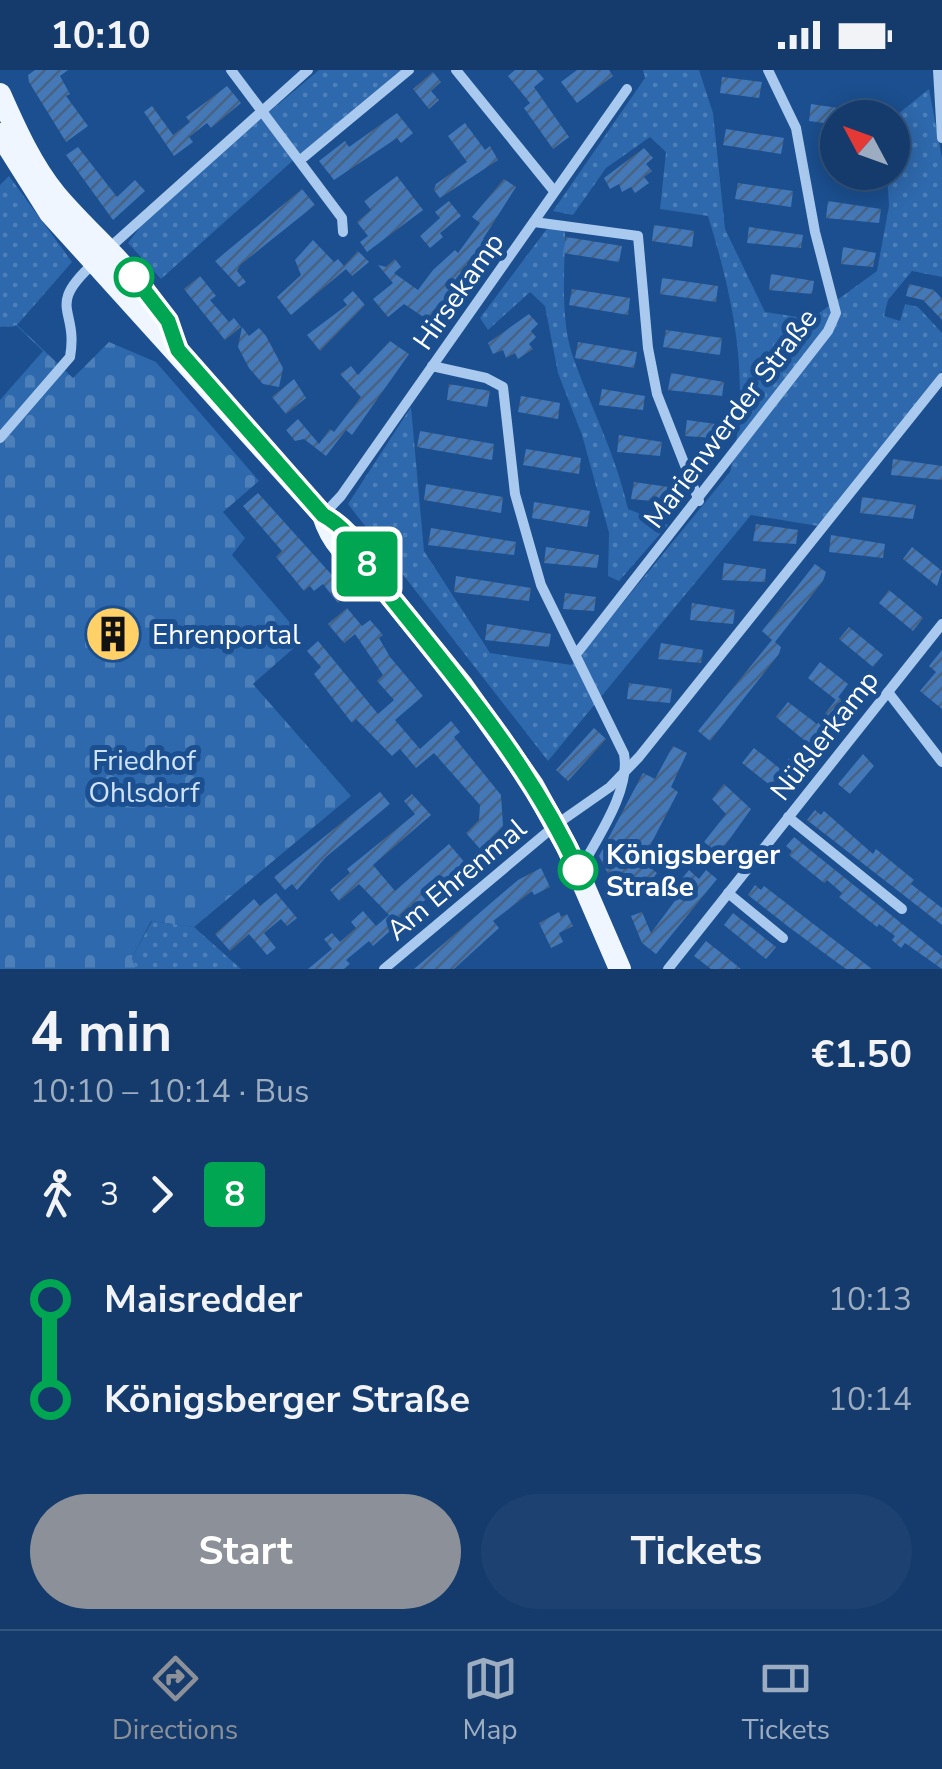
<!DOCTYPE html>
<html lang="en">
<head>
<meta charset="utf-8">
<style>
  body { margin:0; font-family:"Nunito Sans",sans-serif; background:#1d4271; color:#f1f3f6; height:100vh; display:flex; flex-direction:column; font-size:38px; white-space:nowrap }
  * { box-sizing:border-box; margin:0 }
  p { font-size:32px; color:#9dadc1 }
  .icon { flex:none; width:55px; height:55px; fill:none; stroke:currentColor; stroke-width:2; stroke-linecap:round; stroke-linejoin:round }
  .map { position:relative; height:899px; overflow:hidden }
  .drawer { display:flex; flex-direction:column; background:#143b6b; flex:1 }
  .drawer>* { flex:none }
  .badge { padding:0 20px; border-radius:8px; font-size:35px; line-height:65px }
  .needle { width:65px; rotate:311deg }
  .fabs { position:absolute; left:820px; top:30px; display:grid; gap:20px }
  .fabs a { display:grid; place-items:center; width:90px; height:90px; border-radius:50%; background:#143b6b; box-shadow:0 5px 25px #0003,0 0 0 2px #33557e; font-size:50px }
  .map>.badge { position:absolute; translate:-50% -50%; box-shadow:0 0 0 5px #fff }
  .legs { display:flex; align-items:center; gap:15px; height:110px; padding:0 30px; font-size:32px }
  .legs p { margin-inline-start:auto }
  .overview { display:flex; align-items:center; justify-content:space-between; height:170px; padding:0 30px }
  h1 { font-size:55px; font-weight:700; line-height:75px }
  .cta { display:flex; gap:20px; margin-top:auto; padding:20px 30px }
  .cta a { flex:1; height:115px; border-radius:60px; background:#8c9099; color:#fff; font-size:40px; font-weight:700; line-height:115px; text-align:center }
  .cta a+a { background:#1d4271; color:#f1f3f6 }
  ul { padding:0 30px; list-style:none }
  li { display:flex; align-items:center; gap:35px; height:100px; font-size:38px }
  li i { display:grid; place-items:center; width:15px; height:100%; margin:0 12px; background:currentColor }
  li i::after { content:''; width:25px; height:25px; margin:-12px; border:8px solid; border-radius:50%; background:#143b6b }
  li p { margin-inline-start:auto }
  li:first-child i { background:linear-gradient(#0000 50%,currentColor 0) }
  li:last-child i { background:linear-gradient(currentColor 50%,#0000 0) }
  .status { display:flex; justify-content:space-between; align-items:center; height:70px; padding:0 50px; background:#143b6b; direction:ltr }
  .status svg { height:28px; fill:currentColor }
  .tab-bar { display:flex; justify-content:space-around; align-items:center; height:140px; border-top:2px solid #33557e; background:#143b6b; font-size:28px; color:#9dadc1 }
  .tab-bar a { display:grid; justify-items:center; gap:5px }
  .tab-bar .selected { color:#8c9099 }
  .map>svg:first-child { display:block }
</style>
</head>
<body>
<div class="status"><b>10:10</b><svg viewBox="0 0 49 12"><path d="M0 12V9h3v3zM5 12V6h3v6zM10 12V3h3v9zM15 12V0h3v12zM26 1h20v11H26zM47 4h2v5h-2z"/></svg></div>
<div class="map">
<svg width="942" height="899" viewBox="0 0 942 899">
  <defs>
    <pattern id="cemetery-stones" width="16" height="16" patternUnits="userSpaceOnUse" patternTransform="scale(2.5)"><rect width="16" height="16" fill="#2e69ad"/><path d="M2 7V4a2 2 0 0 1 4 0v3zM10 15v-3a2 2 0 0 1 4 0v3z" fill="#4d80b9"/></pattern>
    <pattern id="park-dots" width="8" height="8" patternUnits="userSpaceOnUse" patternTransform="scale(2.5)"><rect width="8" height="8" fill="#2e69ad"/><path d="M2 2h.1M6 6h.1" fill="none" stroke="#4d80b9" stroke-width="1.8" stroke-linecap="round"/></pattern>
    <pattern id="building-hatch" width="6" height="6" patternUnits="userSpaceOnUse" patternTransform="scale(2.5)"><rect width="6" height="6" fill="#4478b7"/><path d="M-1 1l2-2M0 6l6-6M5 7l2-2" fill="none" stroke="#486282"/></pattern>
  </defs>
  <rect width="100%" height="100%" fill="#1b4f8f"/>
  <path fill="url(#cemetery-stones)" d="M17,255L73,308L109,272L156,292L259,411L223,442L245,468L232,485L304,569L253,614L351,726L194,857L151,851L132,888L136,899H0V330L43,281L17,256L0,257Z"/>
  <g fill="url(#park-dots)">
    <path d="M319,0H404L299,85L161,209L128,173L153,140Z"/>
    <path d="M643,0H699L713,43L725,159L765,242L811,249L877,201L889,136L887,103L892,102L893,48L929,19L942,88V207L912,201L888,230L884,246L900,251L905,234L918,237L942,263V301L818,456L751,445L548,691L348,434L411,337L424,481L490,583L572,595L730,402C752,316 734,230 708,146L660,139L666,82L650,67L606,98L573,145L553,141L645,8Z"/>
    <path d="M9,106L72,192L17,255L0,257V115Z"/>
    <path d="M549,156L565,159C565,199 560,245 572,284C590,336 616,384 628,439L668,455L619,511L608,506L609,463L582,365L558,303L545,236L530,222L488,260L480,248Z"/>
    <path d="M152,851L194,857L241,899H136L132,888Z"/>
  </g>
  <g fill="url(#building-hatch)">
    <path d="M35,0H68L60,6L70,24L66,26L88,56L66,72L29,12L28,5Z"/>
    <path d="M515,0H536L544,9L534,17L569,67L553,79L524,38L530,33L508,6Z"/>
    <path d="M577,0H609L613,6L577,33L561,12Z"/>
    <path d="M433,2L441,12L431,21L439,30L429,39L413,19Z"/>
    <path d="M722,7L762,12L759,28L720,23Z"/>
    <path d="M227,16L241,33L211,58L207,53L189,67L193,72L174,86L144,42L152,36L173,65L190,52L186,47Z"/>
    <path d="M811,34L866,42V48H838V55L809,51Z"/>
    <path d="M397,43L413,63L401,73L397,68L334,110L319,91L345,71L349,77Z"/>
    <path d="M465,53L485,80L490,76L498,90L440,128L434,120L436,114L467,92L448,66Z"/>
    <path d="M726,59L784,68L781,84L723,75Z"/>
    <path d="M78,77L117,127L135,110L145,121L113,150L66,85Z"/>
    <path d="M644,78L653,88L646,94L652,101L644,107L649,113L635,123L631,117L622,122L619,114L610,119L604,108Z"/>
    <path d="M397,106L423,140L367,182L360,172L368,166L357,152L371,140L364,131Z"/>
    <path d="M504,109L516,117L483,169L490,175L485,182L481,180L431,252L404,234L388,247L373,229L393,213L378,195L386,197L395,189L401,197L394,203L418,220L433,200L455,180L458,183L480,153L472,147Z"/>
    <path d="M738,113L793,121L791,137L735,129Z"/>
    <path d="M302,119L315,135L240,195L237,201L246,212L239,217L215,191Z"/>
    <path d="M449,131L461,146L440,163L443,167L430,178L420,166L440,148L435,142Z"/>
    <path d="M828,131L881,139L879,153L826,148Z"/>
    <path d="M654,155L694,161L692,177L652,171Z"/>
    <path d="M749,157L803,165L801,178L747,173Z"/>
    <path d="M566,167L622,176L619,192L563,183Z"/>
    <path d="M313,170L334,192L338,189L344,196L358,181L369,192L352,206L346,199L291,245L277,227L301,205L295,190Z"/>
    <path d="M843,177L876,183L873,197L841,194Z"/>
    <path d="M771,204L814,211L812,224L769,220Z"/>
    <path d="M200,206L216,226L210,230L229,252L234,248L241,257L225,270L184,219Z"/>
    <path d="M662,208L718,216L716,232L660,224Z"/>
    <path d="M909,214L934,220L942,229V250L923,230L906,226Z"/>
    <path d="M572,219L630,228L628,245L569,235Z"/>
    <path d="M353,221L365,235L320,281L307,265L347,235L343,230Z"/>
    <path d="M529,244L538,254L531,261L536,267L529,274L533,279L518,289L515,283L506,288L503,280L493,284L488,273Z"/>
    <path d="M242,257L249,266L259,258L266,266L283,298L279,317L263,314L249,298L238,277Z"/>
    <path d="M666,260L722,268L720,285L663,277Z"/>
    <path d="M390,271L409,284L352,365L346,360L326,386L304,369L295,371L286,360L298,349L319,374L330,359L334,362L361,327L340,304L351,296L358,305Z"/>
    <path d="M578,272L637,282L634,298L575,288Z"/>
    <path d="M671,303L724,312L722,326L668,320Z"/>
    <path d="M294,309L306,328L286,344L272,327Z"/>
    <path d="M449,314L490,321L487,337L447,330Z"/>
    <path d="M602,319L645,326L643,340L599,335Z"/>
    <path d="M521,326L560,333L558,349L518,342Z"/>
    <path d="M687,350L730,356L728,369L685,366Z"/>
    <path d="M420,361L494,374L492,390L417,377Z"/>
    <path d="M619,365L662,372L660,386L617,382Z"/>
    <path d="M526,379L581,388L579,404L523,395Z"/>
    <path d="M893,389L942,396V410L891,405Z"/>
    <path d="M634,412L676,418L674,433L631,429Z"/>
    <path d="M426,414L503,427L501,443L424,430Z"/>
    <path d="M258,423L349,524L338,533L323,514L314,521L310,516L304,521L276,487L282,481L243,436Z"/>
    <path d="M862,427L916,435L913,449L860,443Z"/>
    <path d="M534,432L590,441L587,457L532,448Z"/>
    <path d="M756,454L798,460L796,474L753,471Z"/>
    <path d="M431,458L516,472L514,485L428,475Z"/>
    <path d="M831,465L885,474L883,488L829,482Z"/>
    <path d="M546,477L599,485L597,498L544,493Z"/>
    <path d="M912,477L942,501L937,516L903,489Z"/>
    <path d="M724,493L766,499L765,512L722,510Z"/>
    <path d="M815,494L826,502L823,511L775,572L781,577L779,584L710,671L698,661L772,570L762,561Z"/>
    <path d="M456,506L531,518L529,531L454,522Z"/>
    <path d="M889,520L923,548L913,561L879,533Z"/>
    <path d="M565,523L596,527L594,541L563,539Z"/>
    <path d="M692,533L735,540L733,554L690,550Z"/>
    <path d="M347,538L362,556L370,550L383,565L379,568L390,587L423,626L395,650L420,679L451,651L460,662L454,667L501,725L503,756L481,780L466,763L479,750L480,735L434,683L416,698L400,679L392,686L356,649L352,653L314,604L321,597L307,581L318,571L378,644L394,630L377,611L383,605L355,564L344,573L328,554Z"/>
    <path d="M487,554L551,564L549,577L485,570Z"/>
    <path d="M849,557L883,585L873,597L839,569Z"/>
    <path d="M661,573L703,580L701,593L658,589Z"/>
    <path d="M942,580V639L920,621L936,602L929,596Z"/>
    <path d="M820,592L848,614L836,630L808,608Z"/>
    <path d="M629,613L672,619L670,633L627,629Z"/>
    <path d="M838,627L853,639L803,702L788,690L804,670L776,647L788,632L817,654Z"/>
    <path d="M594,658L606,669L568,711L556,700Z"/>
    <path d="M673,676L687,683L671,717L678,722L642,791L657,803L641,824L627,812L617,821L599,786L643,703L655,709Z"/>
    <path d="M754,678L783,701L771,716L742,693Z"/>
    <path d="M863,684L874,696L850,724L838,714Z"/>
    <path d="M724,714L751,739L719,784L704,772L726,744L712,729Z"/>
    <path d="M380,722L390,734L326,787L297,820L292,814L285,820L274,807Z"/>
    <path d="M412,724L431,745L373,795L395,821L449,774L466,794L373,876L369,871L346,890L350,894L344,899H308L332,879L324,869L332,863L340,872L356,858L351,852L363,841L376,856L389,845L359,814L339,831L330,820L350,803L347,799L415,744L404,731Z"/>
    <path d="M815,740L821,745L824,741L873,784L876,779L914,810L911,814L942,838V855L807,750Z"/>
    <path d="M794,767L942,886V899L905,873L901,878L892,870L895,866L879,854L877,857L839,827L842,823L827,810L824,813L789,785L792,781L786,776Z"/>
    <path d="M541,798L550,817L534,825L532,821L493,851L499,858L454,899H414L518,810Z"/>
    <path d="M689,800L699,809L706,800L717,809L656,884L642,873L631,846L642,842L651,863L686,816L680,811Z"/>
    <path d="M755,815L761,820L764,816L872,899H846L790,858L748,825Z"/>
    <path d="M276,823L297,848L287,856L281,849L264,863L276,878L267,885L249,864L230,881L215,864L254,829L260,836Z"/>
    <path d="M559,842L561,847L567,844L573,856L559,863L563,872L551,878L539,853Z"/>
    <path d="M733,843L776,877L766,889L724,855Z"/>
    <path d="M706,871L720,882L741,899H711L694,886Z"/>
  </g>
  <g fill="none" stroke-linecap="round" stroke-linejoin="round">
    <g stroke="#a9c9ee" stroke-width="10">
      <path d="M231,0L342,148L343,162"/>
      <path d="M456,0L554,121"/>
      <path d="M938,0L942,68"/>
      <path d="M304,87L409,0"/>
      <path d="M534,152L638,166L648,278L657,324L699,431"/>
      <path d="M107,180L308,0"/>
      <path d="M432,296L486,308L503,317L515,424L541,515L624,684C631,721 596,769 579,802"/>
      <path d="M0,368L70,287C79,237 44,238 95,192"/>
      <path d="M324,444L341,426L627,19"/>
      <path d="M577,583L828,261L836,243L815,162L796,58L768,0"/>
      <path d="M888,622L942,692"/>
      <path d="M788,747L902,839"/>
      <path d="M728,823L783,868"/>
      <path d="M384,899L557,754L610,717L639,687L942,308"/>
      <path d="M668,899L942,554"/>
    </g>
    <g stroke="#f0f6ff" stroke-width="22">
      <path d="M0,24C15,58 32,96 56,125C99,176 155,215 178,280"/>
      <path d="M0,64L50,143L323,445C349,459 360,478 372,504L463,616L533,715L568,779L620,899"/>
      <path d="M323,445C331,472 346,486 369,502"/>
    </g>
  </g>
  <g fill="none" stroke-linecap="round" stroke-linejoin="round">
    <g stroke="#fff" stroke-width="22">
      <path id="line-1" d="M134,207L168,251L178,280L323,445C354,462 360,488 381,515C454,606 529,693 578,800"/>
    </g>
    <use href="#line-1" stroke="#00a651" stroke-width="15"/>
  </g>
  <defs>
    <g id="building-disc" transform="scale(2.875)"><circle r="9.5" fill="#ffd166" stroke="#1b4f8f"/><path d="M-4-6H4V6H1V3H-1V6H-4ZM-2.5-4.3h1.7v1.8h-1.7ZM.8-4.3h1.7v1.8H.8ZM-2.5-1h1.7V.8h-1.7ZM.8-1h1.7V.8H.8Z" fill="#111"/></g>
  </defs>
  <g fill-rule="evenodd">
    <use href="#building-disc" x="113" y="564"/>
  </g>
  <g fill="#fff" stroke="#00a651" stroke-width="5">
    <circle cx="134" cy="207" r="18"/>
    <circle cx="578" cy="800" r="18"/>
  </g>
  <g text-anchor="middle" stroke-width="10" stroke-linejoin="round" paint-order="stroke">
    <g font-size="28" fill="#fff" stroke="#1b4f8f">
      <text transform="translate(458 221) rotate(-55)" y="10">Hirsekamp</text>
      <text transform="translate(730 348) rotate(-53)" y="10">Marienwerder Straße</text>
      <text transform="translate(824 665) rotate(-52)" y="10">Nüßlerkamp</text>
      <text transform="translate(456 809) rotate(-40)" y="10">Am Ehrenmal</text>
    </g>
    <g font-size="28" fill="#fff" stroke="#1b4f8f" text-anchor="start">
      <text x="152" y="574">Ehrenportal</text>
    </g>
    <g font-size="28" fill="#cfe3fa" stroke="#1b4f8f">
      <text x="144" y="700">Friedhof<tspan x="144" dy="32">Ohlsdorf</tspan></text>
    </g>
    <g font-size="28" font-weight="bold" fill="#fff" stroke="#1b4f8f" text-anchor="start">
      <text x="606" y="794">Königsberger<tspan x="606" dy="32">Straße</tspan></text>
    </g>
  </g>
</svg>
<div class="fabs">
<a><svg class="needle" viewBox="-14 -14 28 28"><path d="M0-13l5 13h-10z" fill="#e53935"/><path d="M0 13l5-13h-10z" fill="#9dadc1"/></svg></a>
</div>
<b class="badge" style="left:367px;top:494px;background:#00a651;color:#fff">8</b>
</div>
<section class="drawer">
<div class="overview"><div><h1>4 min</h1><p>10:10 – 10:14 · Bus</p></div><b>€1.50</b></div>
<div class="legs"><svg class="icon" aria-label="walk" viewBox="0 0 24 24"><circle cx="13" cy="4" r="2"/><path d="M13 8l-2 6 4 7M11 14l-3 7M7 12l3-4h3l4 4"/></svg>3<svg class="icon" aria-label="forward" viewBox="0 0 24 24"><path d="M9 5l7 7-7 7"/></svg><b class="badge" style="background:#00a651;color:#fff">8</b></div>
<ul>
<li><i style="color:#00a651"></i><b>Maisredder</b><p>10:13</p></li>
<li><i style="color:#00a651"></i><b>Königsberger Straße</b><p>10:14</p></li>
</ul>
<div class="cta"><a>Start</a><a>Tickets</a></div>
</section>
<nav class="tab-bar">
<a class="selected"><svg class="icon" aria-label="directions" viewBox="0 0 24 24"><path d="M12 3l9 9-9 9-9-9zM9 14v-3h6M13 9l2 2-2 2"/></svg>Directions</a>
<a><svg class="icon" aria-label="map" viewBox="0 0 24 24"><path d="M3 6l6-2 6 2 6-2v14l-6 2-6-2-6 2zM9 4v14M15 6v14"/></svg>Map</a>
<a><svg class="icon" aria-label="tickets" viewBox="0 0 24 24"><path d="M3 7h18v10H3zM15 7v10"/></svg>Tickets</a>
</nav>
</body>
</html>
